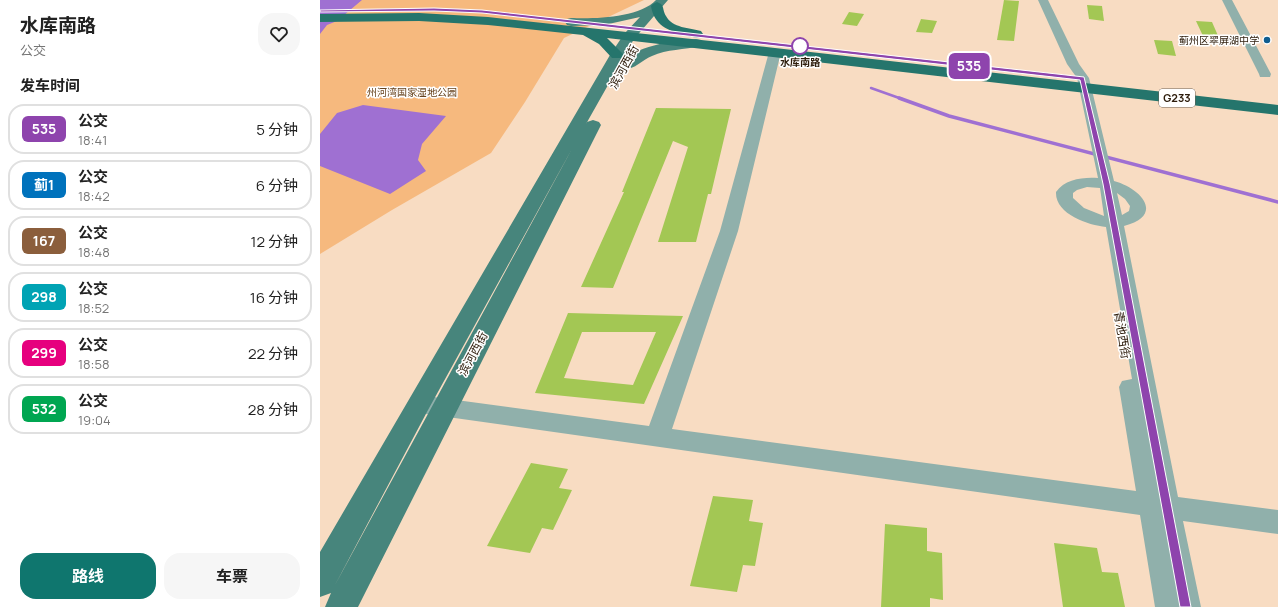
<!DOCTYPE html>
<html lang="zh">
<head>
<meta charset="utf-8">
<style>
  body { margin:0; font-family:Manrope,"Noto Sans SC",sans-serif; background:#f6f6f6; color:#222; height:100vh; display:flex; flex-direction:column; font-size:15px; white-space:nowrap }
  * { box-sizing:border-box; margin:0 }
  p { font-size:13px; color:#767676 }
  .icon { flex:none; width:22px; height:22px; fill:none; stroke:currentColor; stroke-width:2; stroke-linecap:round; stroke-linejoin:round }
  .map { position:relative; flex:1; overflow:hidden }
  .side { display:flex; flex-direction:column; background:#fff; width:320px }
  .side>* { flex:none }
  .badge { padding:0 8px; border-radius:6px; font-size:14px; line-height:26px }
  .map>.badge { position:absolute; translate:-50% -50%; box-shadow:0 0 0 2px #fff }
  h2 { padding:0 20px; font-size:15px; line-height:36px }
  .round { display:grid; place-items:center; flex:none; width:42px; height:42px; border-radius:16px; background:#f6f6f6 }
  .summary { display:flex; align-items:center; justify-content:space-between; height:68px; padding:0 20px }
  h1 { font-size:19px; font-weight:700; line-height:30px }
  .cta { display:flex; gap:8px; margin-top:auto; padding:8px 20px }
  .cta a { flex:1; height:46px; border-radius:16px; background:#0f766e; color:#fff; font-size:16px; font-weight:700; line-height:46px; text-align:center }
  .cta a+a { background:#f6f6f6; color:#222 }
  ul { padding:0; list-style:none }
  li { display:flex; align-items:center; gap:12px; height:50px; margin:0 8px 6px; padding:0 12px; border:2px solid #e0e0e0; border-radius:16px }
  li div { flex:1 }
  li b { display:block; font-size:15px }
  li em { font-style:normal }
  li .badge { min-width:44px; font-weight:700; text-align:center }
  main { display:flex; flex:1; min-height:0 }
  .map>svg:first-child { display:block }
</style>
</head>
<body>
<main>
<section class="side">
<div class="summary"><div><h1>水库南路</h1><p>公交</p></div><a class="round"><svg class="icon" aria-label="heart" viewBox="0 0 24 24"><path d="M12 20l-8-8c-3-5 5-10 8-4 3-6 11-1 8 4z"/></svg></a></div>
<h2>发车时间</h2>
<ul>
<li><span class="badge" style="background:#8e44ad;color:#fff">535</span><div><b>公交</b><p>18:41</p></div><em>5 分钟</em></li>
<li><span class="badge" style="background:#0072bc;color:#fff">蓟1</span><div><b>公交</b><p>18:42</p></div><em>6 分钟</em></li>
<li><span class="badge" style="background:#8b5e3c;color:#fff">167</span><div><b>公交</b><p>18:48</p></div><em>12 分钟</em></li>
<li><span class="badge" style="background:#00a3b4;color:#fff">298</span><div><b>公交</b><p>18:52</p></div><em>16 分钟</em></li>
<li><span class="badge" style="background:#e6007e;color:#fff">299</span><div><b>公交</b><p>18:58</p></div><em>22 分钟</em></li>
<li><span class="badge" style="background:#00a651;color:#fff">532</span><div><b>公交</b><p>19:04</p></div><em>28 分钟</em></li>
</ul>
<div class="cta"><a>路线</a><a>车票</a></div>
</section>
<div class="map">
<svg width="958" height="607" viewBox="0 0 958 607">
  <rect width="100%" height="100%" fill="#f8dcc2"/>
  <path fill="#f6b97e" d="M0,0H324L244,38L205,102L171,153L72,210L0,254Z"/>
  <g fill="#9f70d2">
    <path d="M0,0H42L17,21L7,25L0,34Z"/>
    <path d="M43,105L126,116L102,144L98,160L106,171L70,194L0,166V134L17,113Z"/>
  </g>
  <g fill="none" stroke-linecap="round" stroke-linejoin="round">
    <path stroke="#9f70d2" stroke-width="2.5" d="M551,88L582,99"/>
    <path stroke="#9f70d2" stroke-width="3.5" d="M579,98L629,116L958,202"/>
  </g>
  <g fill="#a3c754" fill-rule="evenodd">
    <path d="M684,0L699,1L694,41L677,40Z"/>
    <path d="M767,5L782,6L784,21L769,19Z"/>
    <path d="M529,12L544,14L537,26L522,24Z"/>
    <path d="M601,19L617,21L612,33L596,32Z"/>
    <path d="M876,21L892,22L899,38L883,36Z"/>
    <path d="M834,40L852,41L856,56L838,54Z"/>
    <path d="M336,108L411,109L391,194H388L376,242H338L368,147L353,141L293,288L261,287L304,192H302Z"/>
    <path d="M248,313L363,316L324,404L215,393ZM262,332H336L313,385L244,378Z"/>
    <path d="M211,463L248,469L239,488L252,490L233,530L222,528L210,553L167,546Z"/>
    <path d="M393,496L433,500L429,521L443,523L435,566L423,565L417,592L370,586Z"/>
    <path d="M565,524L607,528V551L622,553L623,600L610,598V607H561Z"/>
    <path d="M734,543L777,548L782,572L798,573L805,607H743Z"/>
  </g>
  <g fill="none" stroke-linecap="round" stroke-linejoin="round">
    <g fill="#90b0ab" fill-rule="evenodd">
      <path d="M718,0H728L759,64L769,78L794,181C823,189 844,216 804,226L858,497L958,510V534L863,521L881,607H835L820,515L99,413L91,410L87,404L91,398L99,395L329,426L400,231L449,52L451,49H459L461,52L418,231L352,429L816,491L799,387L802,381L812,379L786,227C768,225 735,214 736,192C745,179 763,177 778,178L757,78L747,64ZM767,187L780,188L784,216L764,208L753,198V193L757,190ZM797,193L805,199L810,206L809,211L802,215Z"/>
      <path d="M902,0H912L951,74L950,77H940L939,74Z"/>
    </g>
    <g fill="#47857c" fill-rule="evenodd">
      <path d="M336,0H348L314,39L266,124L267,122L273,120L279,122L281,125L38,607H5L11,593L0,597V552L290,55L304,34L320,17L284,25L251,26L247,25L245,22L247,19L251,18C274,19 319,18 336,0ZM253,147L15,585L108,410Z"/>
      <path d="M376,39L381,40L383,43L381,46C364,50 347,49 332,56C322,60 312,72 301,69L299,66C313,45 353,41 376,39Z"/>
    </g>
    <g fill="#25756c" fill-rule="evenodd">
      <path d="M337,2L341,4C344,7 343,12 346,16C352,28 370,28 381,31L383,34L381,37C376,38 371,37 365,35C348,31 334,25 331,6L333,4Z"/>
      <path d="M99,13L168,17L455,48L958,105V115L287,38L304,55L302,58H292L279,44L263,35L168,25L99,21L0,22V14Z"/>
    </g>
  </g>
  <path fill="#8e44ad" stroke="#fff" d="M114,8L162,10L764,77L790,184L871,607H860L783,184L760,80L162,13L114,11L0,12V10Z"/>
  <circle fill="#0f5d90" stroke="#fff" stroke-width="1.5" cx="947" cy="40" r="4"/>
  <circle fill="#fff" stroke="#8e44ad" stroke-width="2" cx="480" cy="46" r="8"/>
  <g text-anchor="middle" stroke-width="3" stroke-linejoin="round" paint-order="stroke">
    <g font-size="10" fill="#2e1d0c" stroke="#fff" text-anchor="end">
      <text x="939" y="44">蓟州区翠屏湖中学</text>
    </g>
    <g font-size="10" font-weight="bold" fill="#2e1d0c" stroke="#fff">
      <text x="480" y="66">水库南路</text>
    </g>
    <g font-size="10" fill="#66421d" stroke="#fff">
      <text x="92" y="96">州河湾国家湿地公园</text>
    </g>
    <rect fill="#fff" stroke="#6d6155" stroke-width="1" x="839" y="89" width="36" height="18" rx="3"/>
    <g font-size="11" font-weight="bold" fill="#2e1d0c">
      <text x="857" y="102">G233</text>
    </g>
    <g font-size="12" fill="#2e1d0c" stroke="#fff">
      <text transform="translate(304 67) rotate(-61)" y="4">滨河西街</text>
      <text transform="translate(802 335) rotate(81)" y="4">青池西街</text>
      <text transform="translate(153 354) rotate(-62)" y="4">滨河西街</text>
    </g>
  </g>
</svg>
<b class="badge" style="left:649px;top:66px;background:#8e44ad;color:#fff">535</b>
</div>
</main>
</body>
</html>
